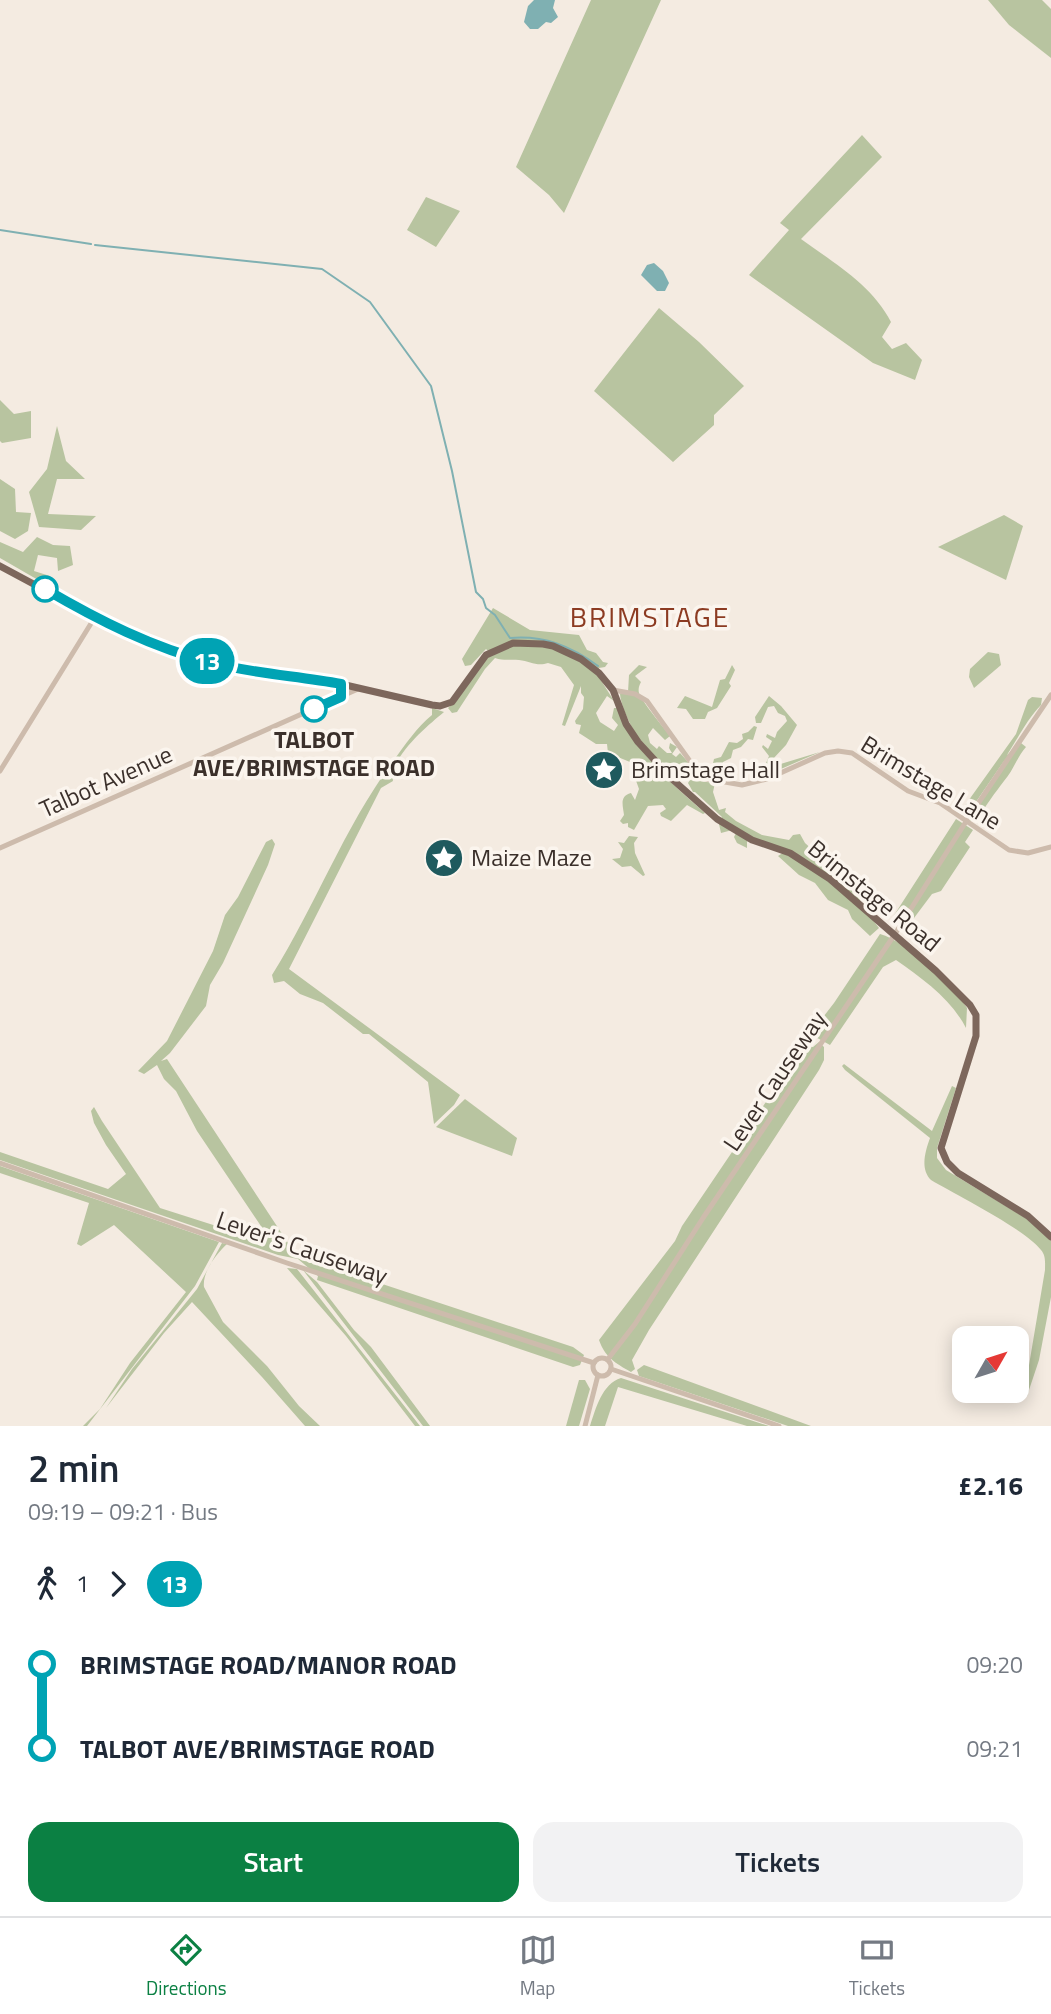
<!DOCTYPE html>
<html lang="en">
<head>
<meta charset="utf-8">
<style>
  body { margin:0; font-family:"Titillium Web",sans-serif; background:#f2f2f3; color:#1f2937; height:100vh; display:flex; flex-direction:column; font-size:26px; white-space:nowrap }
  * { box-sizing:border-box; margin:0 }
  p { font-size:23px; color:#747a83 }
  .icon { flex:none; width:38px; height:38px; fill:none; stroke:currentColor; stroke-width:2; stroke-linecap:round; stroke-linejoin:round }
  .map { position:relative; height:1426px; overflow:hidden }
  .side { display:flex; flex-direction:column; background:#fff; flex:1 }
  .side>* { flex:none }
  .badge { padding:0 14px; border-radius:23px; font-size:24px; line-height:46px }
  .needle { width:46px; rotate:51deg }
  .buttons { position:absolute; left:952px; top:1326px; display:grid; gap:14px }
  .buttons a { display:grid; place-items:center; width:77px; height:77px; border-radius:14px; background:#fff; box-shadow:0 4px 18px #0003; font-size:35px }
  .map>.badge { position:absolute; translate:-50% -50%; box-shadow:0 0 0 4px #fff }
  .legs { display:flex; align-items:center; gap:10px; height:77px; padding:0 28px; font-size:23px }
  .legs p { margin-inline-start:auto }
  .headline { display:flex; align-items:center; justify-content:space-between; height:119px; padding:0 28px }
  h1 { font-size:38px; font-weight:600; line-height:52px }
  .button { display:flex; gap:14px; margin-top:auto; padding:14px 28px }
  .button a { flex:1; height:80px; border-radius:21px; background:#0b8043; color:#fff; font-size:28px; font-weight:600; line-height:80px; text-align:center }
  .button a+a { background:#f2f2f3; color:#1f2937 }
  ul { padding:0 28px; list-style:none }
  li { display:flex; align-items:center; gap:24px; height:84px; font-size:26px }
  li i { display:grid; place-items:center; width:10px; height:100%; margin:0 9px; background:currentColor }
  li i::after { content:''; width:18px; height:18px; margin:-9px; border:5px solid; border-radius:50%; background:#fff }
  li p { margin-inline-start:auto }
  li:first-child i { background:linear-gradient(#0000 50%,currentColor 0) }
  li:last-child i { background:linear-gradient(currentColor 50%,#0000 0) }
  .tabs { display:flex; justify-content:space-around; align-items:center; height:98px; border-top:2px solid #e0e1e3; background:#fff; font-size:19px; color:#747a83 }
  .tabs a { display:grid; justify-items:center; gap:4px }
  .tabs .current { color:#0b8043 }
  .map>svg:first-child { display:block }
</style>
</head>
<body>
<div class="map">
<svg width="1051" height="1426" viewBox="0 0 1051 1426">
  <rect width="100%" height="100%" fill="#f4ebe1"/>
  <g fill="#b8c4a0">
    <path d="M591,0H661L564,213L549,195L516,167Z"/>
    <path d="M988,0H1042L1051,9V58L1009,25Z"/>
    <path d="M862,135L882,157L801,239C834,263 872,285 891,322L882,337L892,349L906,343L922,360L915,380L873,363L749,275L789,230L780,223Z"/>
    <path d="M426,197L460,211L436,247L407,230Z"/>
    <path d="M659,308L699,342L744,386L714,415V425L673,462L594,391Z"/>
    <path d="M0,400L14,414L31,411V438L2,443L0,441Z"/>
    <path d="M57,426L66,461L85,479H57L48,514L96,516L81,530L39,527L29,492L47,469Z"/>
    <path d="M0,479L15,489L16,512L31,513L28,531L15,539L0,531Z"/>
    <path d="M1004,515L1023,526L1006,580L938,547Z"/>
    <path d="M37,537L53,545L70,546L73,565L58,571L57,558L38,555L34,571L50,576L52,588L0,558V542L23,552Z"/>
    <path d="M493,608L530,630L579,635L587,650L596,653L603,662L608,663L605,667L599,668L597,674L614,701L607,696L596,713L600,722L614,731L618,725L612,718L614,708H617C639,755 666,779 705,813L703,814L687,805L671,821L661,816L660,813L666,809L663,805L648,806L634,830L628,827V823L623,824L620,821L624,815C623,806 619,796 631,793L635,800L639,789L634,775L633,766L648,775L651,766L630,762L608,753L607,744H596L579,733L581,725L576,724L575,721L583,709L584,697L581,693V686L565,726L562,725L574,685L561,667L548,663C537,667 530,661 519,660C510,659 504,661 495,658L485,669L457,712L452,713L448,708L457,700L488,651L486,649L471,665L465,666L462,659Z"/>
    <path d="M988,652L999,654L1001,665L974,688L969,677L970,669Z"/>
    <path d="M639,665L647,667L635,676L641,682C639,686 638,689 639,693C640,699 664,728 670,736L665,740L653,728L648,735L650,743L657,749L659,746L667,753H672L669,748L670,743L677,747L672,754L676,757L680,753L696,771L695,775C687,773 676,772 668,768C647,758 622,716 620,694L628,692L629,675Z"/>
    <path d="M732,665L735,670L729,683L731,686L717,708L708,712L705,719H693L686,709L677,708L685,696L712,707L720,680L725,679Z"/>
    <path d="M769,696L781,706L797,725L786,745L772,760L774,766L820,752L760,778L769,756L762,747L763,745L768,749L772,741L766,737L767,734L775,738L777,732L787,721L785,716L778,713L774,706L768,707L761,723H756L755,717Z"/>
    <path d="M1032,697L1042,698L1041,705C1028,718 1018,738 1007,755L1021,743L1026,747C1017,757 1013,771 1004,781C995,793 985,806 978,819L971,821L968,819L1006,758L967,815L964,812L966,804L1016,734L1028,700Z"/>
    <path d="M432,708L444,712C427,726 389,758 393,781L381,788L289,969L460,1095L454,1105L434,1124L428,1082L369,1034H363L323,1003L300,994L284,981L274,983L272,975C316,905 344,827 394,760C405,745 417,727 432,715Z"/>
    <path d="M754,726L757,727L753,740L748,739L741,747L733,750L731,758L723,762V767L727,768L730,779L711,778L710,776L714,759L721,757L729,742L737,743L743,739L742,734L748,732Z"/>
    <path d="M690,780L715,783L713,792L719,810L726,808L725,812L736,821L762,835L789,840L793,835L800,834L805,843L861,894L860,903L879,928L870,936L852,919L848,910L828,900L815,883L799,875L778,856L786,851L750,837L747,842V848L737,843L734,837L737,831L736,829L721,833L719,824L722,817L695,792H693L688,783Z"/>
    <path d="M956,819L973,830L965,842L970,847L941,891L932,894L911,922L905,925L894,923L891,920Z"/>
    <path d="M629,836L638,837L634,843L635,853L645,875L643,876L631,866L622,867L612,859L620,858L623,849L618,842L624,843Z"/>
    <path d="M272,839L275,844L268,865L223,963L210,985L206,1006L170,1053L161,1061L167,1059L292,1249L349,1273L573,1347L584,1355L580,1365L573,1367L317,1280L318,1276L298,1259L278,1255L0,1160V1152L108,1189L126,1174L106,1145L94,1123L91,1111L94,1107L102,1121L160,1208L254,1238L267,1235L197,1131L176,1091L164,1079L157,1065L144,1074L138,1071L167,1041L213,951L225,915L238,897L266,842Z"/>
    <path d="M880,934C908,942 939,978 960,998L967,1008L966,1028C951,999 923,979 896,960L883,967L830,1045L810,1034L834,1003Z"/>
    <path d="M819,1042L824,1047V1060L819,1070L649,1330L632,1360L635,1369L631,1372C615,1363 605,1357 599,1340L675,1241L682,1226L803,1047H813Z"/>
    <path d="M844,1064L932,1131L952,1086L956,1088L937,1148V1158L946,1170L1027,1219L1051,1241V1297L1039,1360L1027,1396V1377L1045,1270C1045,1262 1046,1256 1041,1250C1025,1229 956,1195 931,1180C920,1169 925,1152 930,1138L845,1070L842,1066Z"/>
    <path d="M465,1099L517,1138L512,1156L436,1127Z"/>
    <path d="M0,1166L219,1242L195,1286L87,1426H83L100,1409L130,1363L186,1292L114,1225L81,1246L77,1244L89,1203L0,1173Z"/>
    <path d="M222,1243L227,1244C217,1253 202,1272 204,1287L223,1322L267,1366L299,1406L320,1426H305L262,1377L192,1302L164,1333L106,1408L132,1369L197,1289Z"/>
    <path d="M287,1268L297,1269L420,1426H415L346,1336Z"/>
    <path d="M303,1270L317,1282L354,1330L371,1347L430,1426H423Z"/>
    <path d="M644,1365L811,1426H788L639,1376L637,1370Z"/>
    <path d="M621,1378L769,1426H747L618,1387L605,1426H590C596,1408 602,1384 621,1378Z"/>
    <path d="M579,1380H585L590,1389L579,1426H566Z"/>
  </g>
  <g fill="#7fb0b2">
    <path d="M534,0H555L553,8L558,17L551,23L546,22L538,29H530L524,22L528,6Z"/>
    <path d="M654,263L663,271L669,283L665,291H657L641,275L647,265Z"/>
  </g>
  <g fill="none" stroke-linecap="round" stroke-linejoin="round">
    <g stroke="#7fb0b2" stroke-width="2">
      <path d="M0,230L91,244"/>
      <path d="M95,245L322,269L370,302L431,386L452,471L476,592L483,599L486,608L495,615L510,638C544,635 571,646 598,666"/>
    </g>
    <g stroke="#cdbbac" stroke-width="5">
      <path d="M613,690L635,694L647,701L702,778"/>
      <path d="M0,771L95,617"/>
      <path d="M672,779L681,776L702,778L742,785L767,779L825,753L838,751L852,753L908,791L940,803L1009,850L1028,853L1051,847"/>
      <path d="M0,848L358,689"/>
      <path d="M0,1163L287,1263L594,1363"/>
      <circle cx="602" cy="1367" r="9"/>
      <path d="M608,1359L635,1324L703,1218L895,934L967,820L1051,695"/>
      <path d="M611,1369L779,1426"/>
      <path d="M585,1426L598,1375"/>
    </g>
    <path stroke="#7d675c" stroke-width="7" d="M0,566L108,624L195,658L253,671L303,677L341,684L432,705L440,706L452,702L486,655L513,643L543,644L553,646L581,659L599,673L613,690L626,724L638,742L672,779L717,819L752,840L790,853L830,879L936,971L970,1005L976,1015V1036L941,1148L947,1162L958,1173L1028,1216L1051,1237"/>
  </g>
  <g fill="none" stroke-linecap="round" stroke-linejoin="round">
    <g stroke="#fff" stroke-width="16">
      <path id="line-1" d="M45,589C98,620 153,648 213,663C255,674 299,676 341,684V697L314,709"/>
    </g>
    <use href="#line-1" stroke="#00a3b4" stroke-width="10"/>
  </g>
  <defs>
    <g id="sight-disc" transform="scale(2.0125)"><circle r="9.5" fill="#1f5a5e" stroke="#fbf5ee"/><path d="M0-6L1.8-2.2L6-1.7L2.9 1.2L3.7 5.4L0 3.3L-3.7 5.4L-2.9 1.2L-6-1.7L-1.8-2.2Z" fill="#fff"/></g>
  </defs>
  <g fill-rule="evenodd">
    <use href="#sight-disc" x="604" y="770"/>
    <use href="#sight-disc" x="444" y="858"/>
  </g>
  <g fill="#fff" stroke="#00a3b4" stroke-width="3.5">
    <circle cx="45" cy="589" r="12"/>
    <circle cx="314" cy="709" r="12"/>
  </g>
  <g text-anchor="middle" stroke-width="7" stroke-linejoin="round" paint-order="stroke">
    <g font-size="24" font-weight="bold" fill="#3b302b" stroke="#fbf5ee">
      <text x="314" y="748">TALBOT<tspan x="314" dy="28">AVE/BRIMSTAGE ROAD</tspan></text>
    </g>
    <g font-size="24" fill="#3b302b" stroke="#fbf5ee" text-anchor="start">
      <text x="631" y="778">Brimstage Hall</text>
      <text x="471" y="866">Maize Maze</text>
    </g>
    <g font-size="24" fill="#3b302b" stroke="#fbf5ee">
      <text transform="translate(106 782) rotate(-24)" y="8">Talbot Avenue</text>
      <text transform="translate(931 783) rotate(31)" y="8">Brimstage Lane</text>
      <text transform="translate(874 896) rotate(39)" y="8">Brimstage Road</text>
      <text transform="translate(775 1081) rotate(-56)" y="8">Lever Causeway</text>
      <text transform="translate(302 1248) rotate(19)" y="8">Lever's Causeway</text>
    </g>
    <g font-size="28" letter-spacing="2" fill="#8c3b22" stroke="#fbf5ee">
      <text x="650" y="627">BRIMSTAGE</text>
    </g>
  </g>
</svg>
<div class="buttons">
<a><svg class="needle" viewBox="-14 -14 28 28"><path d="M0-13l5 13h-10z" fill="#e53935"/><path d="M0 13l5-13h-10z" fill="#747a83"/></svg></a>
</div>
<b class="badge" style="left:207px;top:661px;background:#00a3b4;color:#fff">13</b>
</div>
<section class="side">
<div class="headline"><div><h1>2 min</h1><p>09:19 – 09:21 · Bus</p></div><b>£2.16</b></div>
<div class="legs"><svg class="icon" aria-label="walk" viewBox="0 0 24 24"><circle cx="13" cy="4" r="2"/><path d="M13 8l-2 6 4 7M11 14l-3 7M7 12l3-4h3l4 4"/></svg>1<svg class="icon" aria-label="forward" viewBox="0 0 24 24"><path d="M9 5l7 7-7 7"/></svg><b class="badge" style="background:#00a3b4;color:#fff">13</b></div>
<ul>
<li><i style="color:#00a3b4"></i><b>BRIMSTAGE ROAD/MANOR ROAD</b><p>09:20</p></li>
<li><i style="color:#00a3b4"></i><b>TALBOT AVE/BRIMSTAGE ROAD</b><p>09:21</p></li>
</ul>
<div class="button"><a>Start</a><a>Tickets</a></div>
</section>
<nav class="tabs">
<a class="current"><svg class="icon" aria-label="directions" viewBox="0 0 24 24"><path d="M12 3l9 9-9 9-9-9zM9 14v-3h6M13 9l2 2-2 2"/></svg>Directions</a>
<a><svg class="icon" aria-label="map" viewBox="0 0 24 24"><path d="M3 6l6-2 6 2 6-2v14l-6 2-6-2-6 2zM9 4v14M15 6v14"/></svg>Map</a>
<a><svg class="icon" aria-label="tickets" viewBox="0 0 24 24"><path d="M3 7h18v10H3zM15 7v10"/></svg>Tickets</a>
</nav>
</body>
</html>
